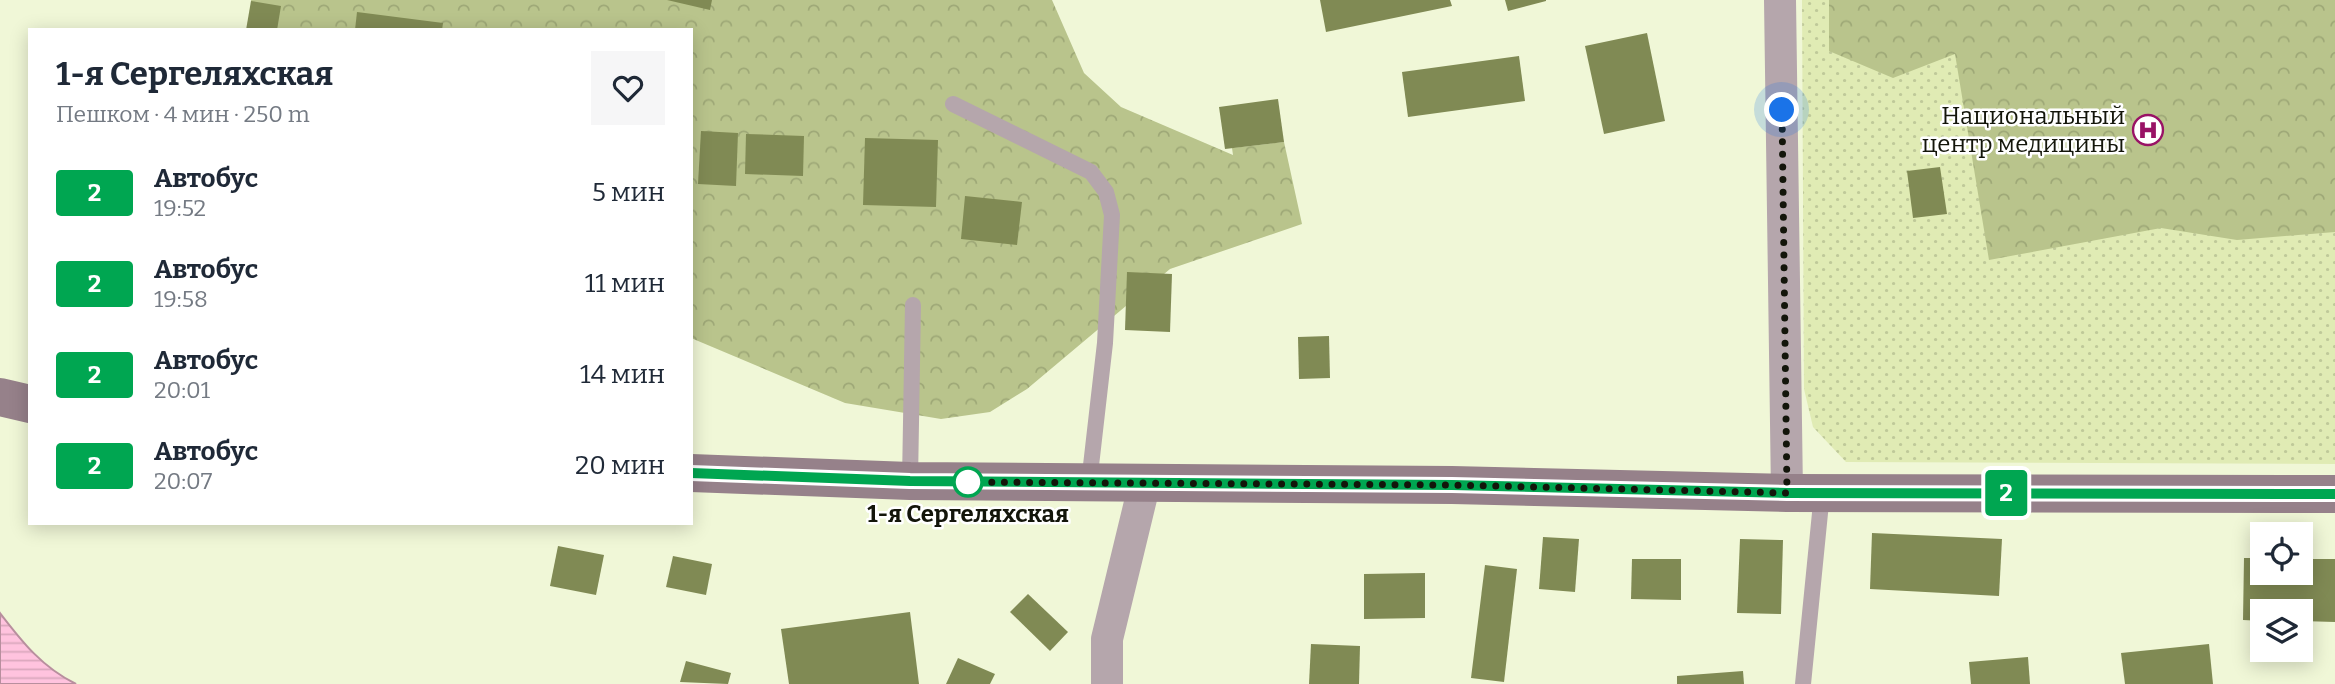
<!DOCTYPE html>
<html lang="ru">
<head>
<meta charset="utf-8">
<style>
  body { margin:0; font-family:Bitter,serif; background:#f6f6f7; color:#1f2937; height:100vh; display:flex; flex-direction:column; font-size:26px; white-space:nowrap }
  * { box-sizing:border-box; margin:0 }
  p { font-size:23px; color:#747a83 }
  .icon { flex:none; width:38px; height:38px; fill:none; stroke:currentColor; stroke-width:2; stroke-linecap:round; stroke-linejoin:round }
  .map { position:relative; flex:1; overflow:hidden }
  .drawer { position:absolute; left:28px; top:28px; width:665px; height:497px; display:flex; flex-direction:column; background:#fff; border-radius:0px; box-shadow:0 4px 18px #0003 }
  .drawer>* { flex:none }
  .badge { padding:0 14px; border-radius:5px; font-size:24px; line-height:46px }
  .buttons { position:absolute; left:2250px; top:522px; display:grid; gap:14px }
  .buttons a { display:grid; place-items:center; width:63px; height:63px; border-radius:0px; background:#fff; box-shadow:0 4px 18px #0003; font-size:35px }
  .you { position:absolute; width:35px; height:35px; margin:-18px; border:5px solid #fff; border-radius:50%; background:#1a73e8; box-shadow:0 0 0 10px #1a73e833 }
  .map>.badge { position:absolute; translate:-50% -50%; box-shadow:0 0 0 4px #fff }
  .round { display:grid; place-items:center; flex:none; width:74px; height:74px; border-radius:0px; background:#f6f6f7 }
  .headline { display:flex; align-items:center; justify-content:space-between; height:119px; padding:0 28px }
  h1 { font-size:33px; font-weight:700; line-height:52px }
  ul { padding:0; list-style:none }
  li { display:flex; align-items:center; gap:21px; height:91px; padding:0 28px }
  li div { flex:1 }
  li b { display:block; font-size:26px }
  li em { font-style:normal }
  li .badge { min-width:77px; font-weight:700; text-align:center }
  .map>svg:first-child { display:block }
</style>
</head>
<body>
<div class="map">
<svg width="2335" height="684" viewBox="0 0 2335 684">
  <defs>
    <pattern id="grass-dots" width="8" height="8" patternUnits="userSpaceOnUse" patternTransform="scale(1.75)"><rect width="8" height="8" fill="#e0ebb4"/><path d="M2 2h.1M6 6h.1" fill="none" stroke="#bfc999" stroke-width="1.8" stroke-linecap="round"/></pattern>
    <pattern id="forest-crowns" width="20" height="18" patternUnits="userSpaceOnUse" patternTransform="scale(1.75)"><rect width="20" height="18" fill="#b9c48c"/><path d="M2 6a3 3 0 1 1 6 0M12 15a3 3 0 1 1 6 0" fill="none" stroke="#9ea877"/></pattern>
    <pattern id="water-rules" width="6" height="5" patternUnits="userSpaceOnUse" patternTransform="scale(1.75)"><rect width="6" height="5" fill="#ffc3de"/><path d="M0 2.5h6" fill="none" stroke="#daa7bd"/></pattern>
  </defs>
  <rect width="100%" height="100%" fill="#f0f7d7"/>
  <path fill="url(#grass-dots)" d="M1802,0H2335V464L1846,462L1813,427L1804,389Z"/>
  <g fill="url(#forest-crowns)">
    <path d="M251,0H1052L1084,73L1121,107L1233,155L1232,148L1284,142L1302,224L1170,269L1027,389L990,412L941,419L845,403L691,338V30H252Z"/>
    <path d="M1829,0H2335V232L2237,240L2161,228L1989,260L1955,54L1893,78L1829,51Z"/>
  </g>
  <path fill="url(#water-rules)" stroke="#b88f9e" stroke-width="2" d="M0,613C23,643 42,667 76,684H0Z"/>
  <g fill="#808a54">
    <path d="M667,0H712L710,10Z"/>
    <path d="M1320,0H1450L1452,6L1326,32Z"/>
    <path d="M1505,0H1546V1L1508,11Z"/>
    <path d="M251,1L281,6L277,30H246Z"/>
    <path d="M357,12L443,23L442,30H355Z"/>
    <path d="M1647,33L1665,121L1604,134L1585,46Z"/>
    <path d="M1519,56L1525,101L1408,117L1402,72Z"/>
    <path d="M1278,99L1284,142L1225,149L1219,107Z"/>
    <path d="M701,131L738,133L736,186L698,184Z"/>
    <path d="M746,134L804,136L803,176L745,174Z"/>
    <path d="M865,138L938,140L936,207L863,205Z"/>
    <path d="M1940,167L1947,214L1913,218L1907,171Z"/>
    <path d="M965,196L1022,202L1017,245L961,239Z"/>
    <path d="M1127,272L1172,274L1170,332L1125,330Z"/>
    <path d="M1329,336L1330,378L1299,379L1298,337Z"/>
    <path d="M1872,533L2002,539L1999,596L1870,589Z"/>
    <path d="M1543,537L1579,539L1575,592L1539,589Z"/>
    <path d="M1740,539L1783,540L1781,614L1737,613Z"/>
    <path d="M558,546L604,555L596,595L550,586Z"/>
    <path d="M673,556L712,564L706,595L666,587Z"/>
    <path d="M2244,558H2263V572H2301V559H2335V622L2301,621V611H2263V621L2243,620Z"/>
    <path d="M1632,559H1681V600L1631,599Z"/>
    <path d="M1485,565L1517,569L1504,682L1471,678Z"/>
    <path d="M1425,573V618L1364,619V574Z"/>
    <path d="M1028,594L1068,632L1050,651L1010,612Z"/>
    <path d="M910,612L919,684H789L781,629Z"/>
    <path d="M1311,644L1360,646L1359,684H1309Z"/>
    <path d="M2209,644L2213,684H2125L2121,653Z"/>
    <path d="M2028,657L2030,684H1971L1969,662Z"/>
    <path d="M958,658L995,674L990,684H946Z"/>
    <path d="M686,661L731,673L728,684L680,682Z"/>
    <path d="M1743,671L1744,684H1677V676Z"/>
  </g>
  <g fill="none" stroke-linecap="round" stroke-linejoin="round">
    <g stroke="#b5a6ac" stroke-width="16">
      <path d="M953,104L1091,172L1106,192L1112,215L1105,343L1089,483"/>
      <path d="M910,481L913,305"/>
      <path d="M1803,684L1822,493"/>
    </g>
    <g stroke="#b5a6ac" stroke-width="32">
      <path d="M1780,0L1787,493"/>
      <path d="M1107,684V639L1145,482"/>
    </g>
    <g stroke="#96818a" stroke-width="38">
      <path d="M0,397L30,404"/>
      <path d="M691,473L910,481L1452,485L1787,493L2335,494"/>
    </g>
  </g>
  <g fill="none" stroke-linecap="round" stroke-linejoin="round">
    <g stroke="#fff" stroke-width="16">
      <path id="line" d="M691,473L910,481L1452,485L1787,493L2335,494"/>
    </g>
    <use href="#line" stroke="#00a651" stroke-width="10"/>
    <path stroke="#13150a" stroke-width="7" stroke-dasharray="0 12.6" d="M968,482H961L1452,485L1787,493L1782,110"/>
  </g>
  <defs>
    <g id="hospital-ring" transform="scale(1.575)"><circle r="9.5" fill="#fff" stroke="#991266" stroke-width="1.5"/><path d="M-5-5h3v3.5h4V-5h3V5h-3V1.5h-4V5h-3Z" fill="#991266"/></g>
  </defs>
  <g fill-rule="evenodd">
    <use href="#hospital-ring" x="2148" y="130"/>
  </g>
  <circle fill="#fff" stroke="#00a651" stroke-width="3.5" cx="968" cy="482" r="14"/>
  <g text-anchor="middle" stroke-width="5" stroke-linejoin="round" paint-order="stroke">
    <g font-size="24" fill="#13150a" stroke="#fff" text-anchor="end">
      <text x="2125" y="124">Национальный<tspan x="2125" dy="28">центр медицины</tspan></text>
    </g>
    <g font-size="24" font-weight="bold" fill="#13150a" stroke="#fff">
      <text x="968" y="522">1-я Сергеляхская</text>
    </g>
  </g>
</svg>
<div class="buttons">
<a><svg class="icon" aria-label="locate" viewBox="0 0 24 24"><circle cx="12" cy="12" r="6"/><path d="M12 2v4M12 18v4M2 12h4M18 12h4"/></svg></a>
<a><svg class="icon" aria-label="layers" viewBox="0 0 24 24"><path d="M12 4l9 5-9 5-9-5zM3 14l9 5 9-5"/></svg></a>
</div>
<div class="you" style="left:1782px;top:110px"></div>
<b class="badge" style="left:2006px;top:493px;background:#00a651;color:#fff">2</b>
<section class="drawer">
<div class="headline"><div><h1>1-я Сергеляхская</h1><p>Пешком · 4 мин · 250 m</p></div><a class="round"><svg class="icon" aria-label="heart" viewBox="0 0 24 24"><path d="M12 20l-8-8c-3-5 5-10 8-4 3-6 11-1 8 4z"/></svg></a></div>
<ul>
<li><span class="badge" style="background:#00a651;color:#fff">2</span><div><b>Автобус</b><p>19:52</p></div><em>5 мин</em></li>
<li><span class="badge" style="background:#00a651;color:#fff">2</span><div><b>Автобус</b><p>19:58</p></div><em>11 мин</em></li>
<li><span class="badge" style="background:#00a651;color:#fff">2</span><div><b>Автобус</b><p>20:01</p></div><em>14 мин</em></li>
<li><span class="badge" style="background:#00a651;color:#fff">2</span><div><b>Автобус</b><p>20:07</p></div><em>20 мин</em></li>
</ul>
</section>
</div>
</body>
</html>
